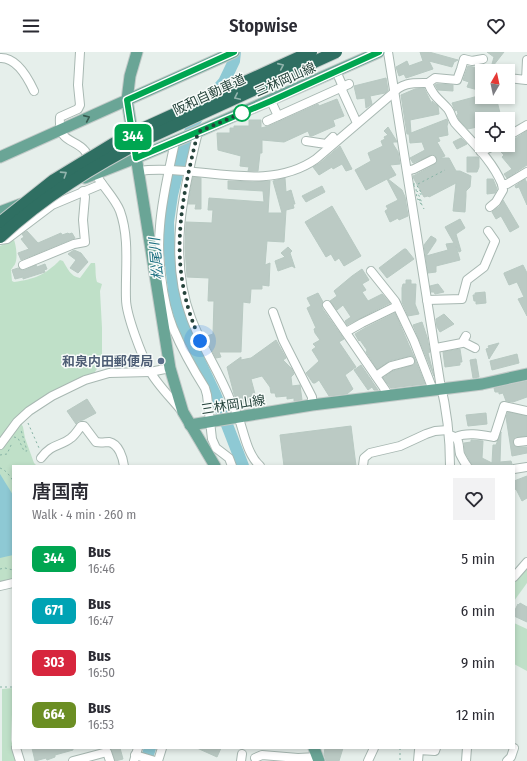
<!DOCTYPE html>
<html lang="en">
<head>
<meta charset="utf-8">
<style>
  body { margin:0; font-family:"Fira Sans Condensed","Noto Sans JP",sans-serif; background:#f2f2f3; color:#2b2b33; height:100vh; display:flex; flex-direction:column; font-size:15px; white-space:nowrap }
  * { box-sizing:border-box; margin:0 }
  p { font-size:13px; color:#7c7c81 }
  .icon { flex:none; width:22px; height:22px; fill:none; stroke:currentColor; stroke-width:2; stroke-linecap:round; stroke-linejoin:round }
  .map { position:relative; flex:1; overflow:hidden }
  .details { position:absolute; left:12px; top:413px; width:503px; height:284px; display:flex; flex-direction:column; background:#fff; border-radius:0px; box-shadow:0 2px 6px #0003 }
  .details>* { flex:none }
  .badge { padding:0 8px; border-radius:6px; font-size:14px; line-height:26px }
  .needle { width:26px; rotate:9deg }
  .controls { position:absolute; left:475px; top:12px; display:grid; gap:8px }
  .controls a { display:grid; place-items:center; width:40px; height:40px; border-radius:0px; background:#fff; box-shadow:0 2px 6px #0003; font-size:20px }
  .you { position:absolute; width:20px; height:20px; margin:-10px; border:3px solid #fff; border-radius:50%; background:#1a73e8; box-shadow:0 0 0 6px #1a73e833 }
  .map>.badge { position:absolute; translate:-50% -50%; box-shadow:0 0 0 2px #fff }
  .round { display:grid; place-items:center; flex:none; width:42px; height:42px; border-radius:0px; background:#f2f2f3 }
  .headline { display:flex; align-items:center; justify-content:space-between; height:68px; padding:0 20px }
  h1 { font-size:19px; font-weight:600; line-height:30px }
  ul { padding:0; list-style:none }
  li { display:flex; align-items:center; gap:12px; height:52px; padding:0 20px }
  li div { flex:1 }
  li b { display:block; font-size:15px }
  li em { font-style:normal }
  li .badge { min-width:44px; font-weight:700; text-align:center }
  header { display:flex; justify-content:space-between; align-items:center; height:52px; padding:0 20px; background:#fff; font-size:18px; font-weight:600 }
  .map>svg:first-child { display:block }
</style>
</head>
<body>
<header><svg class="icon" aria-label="menu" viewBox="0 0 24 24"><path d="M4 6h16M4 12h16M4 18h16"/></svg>Stopwise<svg class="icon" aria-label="heart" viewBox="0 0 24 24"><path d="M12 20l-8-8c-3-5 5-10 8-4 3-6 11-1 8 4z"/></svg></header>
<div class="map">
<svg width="527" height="709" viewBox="0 0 527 709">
  <rect width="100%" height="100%" fill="#e6efeb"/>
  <g fill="#bfe0c8">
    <path d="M14,188C16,193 18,206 15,212C15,213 11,217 11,218L12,229L14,230C35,227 45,223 60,208L63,209C68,217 70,224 80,226L91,211H95C96,218 95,223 97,230L102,232L100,239L102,276V310L94,321L84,324L46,344L0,388V194Z"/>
    <path d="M21,371L23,375L25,386L34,411L37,414H13V528L0,531V398Z"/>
    <path d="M527,512V531L514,549V528Z"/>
    <path d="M514,571L527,577V619L514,612Z"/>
    <path d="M13,636L11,688L17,709H2V637Z"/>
  </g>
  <path fill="#8ec9d4" d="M0,422L13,443V503L0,506Z"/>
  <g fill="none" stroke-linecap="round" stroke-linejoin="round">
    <g stroke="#8ec9d4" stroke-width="12">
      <path d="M235,0L234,9L224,30L210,46L193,72L182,102L172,143L168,170L169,194L175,248L183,274L215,342L243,414"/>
      <path d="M146,709L150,696"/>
    </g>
  </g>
  <g fill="#bbcac4" stroke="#b8c9c2">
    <path d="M420,0H429L458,8L454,10L452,15L429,9L433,17L406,26L404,22L399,24L396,15L407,9L409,14L423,9Z"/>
    <path d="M487,0H504L493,14L506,17V19H490L494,5Z"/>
    <path d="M468,14L483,17L478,38L467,35L469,30L463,28Z"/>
    <path d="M386,26L388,38L385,41L370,44L372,52L366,56L365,46L357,47L354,34Z"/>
    <path d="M437,32L453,33V39L438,38L435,33Z"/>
    <path d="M424,36L432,52V49L438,54L439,62L410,68L411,81L447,67L448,71L447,74L448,83L438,85L440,89L437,90L445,104L440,106H449L456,119H460L471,124L470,135L466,139V144L465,160L453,159L456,131L429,145L428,144L424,145L414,127L413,124L415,123L434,113L437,108L435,104L432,103L413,111L410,106L425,98L422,90L410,91L409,82H407L401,43L415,37Z"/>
    <path d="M482,43V45H496L501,65L494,67H482V85L479,86L477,75L468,77L459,68L457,63L458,62L457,58L455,59L452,51Z"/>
    <path d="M337,47L344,64L333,68L335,74L312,84H310L308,79L284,90L262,88V101H260L258,119H248L249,115L240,114L241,104L218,98L217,81H230V76H234V74H249V68H261V76L269,74L318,52L319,54Z"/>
    <path d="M388,75L396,88L397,90H393V92L398,100L400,112L390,113L396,123L388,127L402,138L405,145L408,164L399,168L398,166L390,170L385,159L388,157L386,154L398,148L387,127L366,138L355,118L371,109L368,101L383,94L381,89L385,87L384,85L388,83L384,79Z"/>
    <path d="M527,79V113L507,126L504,122L512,117L502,105L504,103L501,100L507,96L505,93H508V91L513,88Z"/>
    <path d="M461,86L467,92L457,97L453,90Z"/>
    <path d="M340,94L352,117L346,119L342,112L333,117L332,115L319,123L313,115L320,111Z"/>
    <path d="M467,105H478L479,106V115L477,120H467Z"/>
    <path d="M193,125L201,126V157H195L196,152H188Z"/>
    <path d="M285,126L286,140L291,138L295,152H293L294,156L286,158L284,190L267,189L265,213L270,211L269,234L262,233V237H251L250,251L243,250L241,300H219L221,305L216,306L208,291L207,284L213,282L214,249H208L209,226L187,225L185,196L186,170L212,171L213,158H208L209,146L264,150L263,139L228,137V129L253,130L270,129L268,161H282L273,129Z"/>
    <path d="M487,127H493L497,137L495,141L487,142Z"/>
    <path d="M525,127L527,131V153L519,135L516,136L515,134Z"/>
    <path d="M322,134L325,140L306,150L302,144Z"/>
    <path d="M503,148L519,175L510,180L501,164L496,167L492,160L500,154Z"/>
    <path d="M332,154L361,204L344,214L339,206L335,209L331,202L326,205L305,170Z"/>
    <path d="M460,167L465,176L456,182L461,199L459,200L456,194L460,208L436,214V220L428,221L424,193L431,184L436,187V189L426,204L448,198L446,192L454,191L445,175Z"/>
    <path d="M27,179L38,191L61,181L62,183L68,181L69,182L72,181L75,186L21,208L18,201L29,197L21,187L24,185L22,182Z"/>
    <path d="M288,195L292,199L290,201L295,216L292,214L278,219L275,209L285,205L281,201Z"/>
    <path d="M404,197H406L414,207L387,226L379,216Z"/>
    <path d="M74,198L81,201L88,210L78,221L70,216L76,208L68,202Z"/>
    <path d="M45,212L47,217L44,218L45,220L23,227V225L15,227L12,218L18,216L22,218H25L36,213L37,215Z"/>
    <path d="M523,213L527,221V264L518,247L524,245L517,230L509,233L504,222V221Z"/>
    <path d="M362,217L369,228L362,232L366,238L362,240L368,249L382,242L390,251L347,273L345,269L351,265L343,253L337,258L330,249L337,244L334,239L352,224Z"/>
    <path d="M406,228H411V232H416L415,252L419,262L408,264L402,250V236L403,232H406Z"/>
    <path d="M438,232L444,240L435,242L434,240H431L430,234Z"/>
    <path d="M485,240L486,251L476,252V249H474L473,243H475V241Z"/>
    <path d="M318,241L323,250L322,256L344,287L339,290L356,315L345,323L353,337L347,342L329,344L319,328L315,331H313L306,321L319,309L312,298L316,295L313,292L320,288L315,281L314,277L316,276L307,256L311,254L307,246Z"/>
    <path d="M395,261L415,307L412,304H409L389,309L377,317L366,300L367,298L360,288L359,289L355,282L365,276Z"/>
    <path d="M444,262L454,272L440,280L437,275L436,267Z"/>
    <path d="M422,270L427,285L430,300L428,301L434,324L413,273Z"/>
    <path d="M276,288L286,306L283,308L292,317L294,322L291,325L292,334L300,333L302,348L294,349V346L287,347V344L276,345L275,341H271L270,335L262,324L251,327L255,342L251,343L253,349L239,353L234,342L227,315L241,305V308L251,306Z"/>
    <path d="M499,291L489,307L486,297L489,296L488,294Z"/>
    <path d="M460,297L462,310H460V313L445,315L443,300Z"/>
    <path d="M517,302L519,311L492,318L490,309Z"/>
    <path d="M415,307L425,332L391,336L383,326L393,319L414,313Z"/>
    <path d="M476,307L479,325L473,326L470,308Z"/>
    <path d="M361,313L378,338H374L372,335L368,338L354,318Z"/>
    <path d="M527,329V345L513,350L506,349L503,341L499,342V340H495L494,336Z"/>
    <path d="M87,347L96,361L83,368L78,369L76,372L67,359Z"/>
    <path d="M508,360L527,364V384L515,385L513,390L516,395H527V401L512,404L506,365Z"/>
    <path d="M486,361L487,372L468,374L466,363Z"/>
    <path d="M351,374L356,414H284L280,383Z"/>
    <path d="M501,380L500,410L511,409L512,412L510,414H475L472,413L465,400L464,391L471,390V388L483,389L482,406L492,411L493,393H496Z"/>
    <path d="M527,424V446L522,449L516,437L514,438V429Z"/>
    <path d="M520,551L527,555V570L514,564V560L518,552L519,553Z"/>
    <path d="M32,696H73V698L55,703V705L47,708L46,706L35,709Z"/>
    <path d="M111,696H120L123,707L115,709Z"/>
    <path d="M197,696H221L217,705Z"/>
    <path d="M325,696H343L339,709H326L324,702Z"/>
  </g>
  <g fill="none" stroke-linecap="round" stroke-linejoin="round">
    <g stroke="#a8b8b2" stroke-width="10">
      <g id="minor">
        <path d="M80,0L78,33L80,53L78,57L60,65C58,92 75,86 85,99C90,106 91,114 95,121C102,134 115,146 120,159C130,187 125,218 126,247C126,263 142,304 150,319C156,331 171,346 180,357"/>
        <path d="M388,0L440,330C447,358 450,386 450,414"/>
        <path d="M0,6C16,5 28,26 34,39"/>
        <path d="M336,19L343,35"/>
        <path d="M508,26L526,28L527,8"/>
        <path d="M428,31L435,26L457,28L461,17L464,7L472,9L483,7"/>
        <path d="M341,36L357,71"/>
        <path d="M271,49L278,64"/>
        <path d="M267,69L349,32"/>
        <path d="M198,80C183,140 168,205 191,266C201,293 218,318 229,345C233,353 237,362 240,370C245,385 248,403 260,414"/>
        <path d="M508,84L527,73"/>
        <path d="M306,89L326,92L333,85"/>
        <path d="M175,90C169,118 162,146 160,174C157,203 162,249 173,276C182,297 193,317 205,336L207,343L212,387L216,396L229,406L232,414"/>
        <path d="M481,100L495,93"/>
        <path d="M138,119C196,111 265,143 316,107L392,42C402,30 413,31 428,31C433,44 439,47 448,57C451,61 452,67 455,71C472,90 492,108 502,132"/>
        <path d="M407,119L414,117L432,108"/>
        <path d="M490,155L496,150L503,138L502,132H507L527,120"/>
        <path d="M0,188L7,187L52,153L102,132"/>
        <path d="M23,213L74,192L85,190L83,168L85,145L83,139"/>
        <path d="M371,219L395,249L414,289L433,338"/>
        <path d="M427,248L462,247L467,228L484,215L495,189L488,179"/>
        <path d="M327,253L386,339L387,344"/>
        <path d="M273,260L283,288L312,345V353"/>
        <path d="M346,280L362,271L397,254"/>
        <path d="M463,290L475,296"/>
        <path d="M436,296L462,291L466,284"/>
        <path d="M376,324L391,314L410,309"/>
        <path d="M450,383C461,386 458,394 460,402C462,406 464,410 467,414"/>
        <path d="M456,385C467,380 482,383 494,385L504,354L527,359"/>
        <path d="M518,390L527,389"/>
        <path d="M0,393L17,370L29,359L52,344L85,328L109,321L150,320L170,316"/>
        <path d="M41,406C52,391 60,395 71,386C75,383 78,378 81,374H84L96,390C101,391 105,390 109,390C119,392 123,406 124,414"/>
        <path d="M363,414L364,406L370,401L400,394L426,382L435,379L448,378"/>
        <path d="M514,417L527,415"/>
        <path d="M514,525L527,510"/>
        <path d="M0,534L13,531"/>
        <path d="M16,696L20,709"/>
        <path d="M135,703L155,709"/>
        <path d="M255,706L262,703L298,706L317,705"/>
        <path d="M73,709L107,700L110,709"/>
        <path d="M134,709L138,696"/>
        <path d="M158,709L162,696"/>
        <path d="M241,709L242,702"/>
        <path d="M368,709L374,696"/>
        <path d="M418,709L419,698L435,699L436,696"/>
        <path d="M466,709L467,696"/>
        <path d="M507,709L511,705L514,696"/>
      </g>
    </g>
    <g stroke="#c2cac8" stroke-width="13">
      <g id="major">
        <path d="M137,0L130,24L127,48L170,316L183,360L215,414"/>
        <path d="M0,105L234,0"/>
        <path d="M85,126L136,106L195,81L379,0"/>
        <path d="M0,160L21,152"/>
        <path d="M190,373L312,353L482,332L527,322"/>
        <path d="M314,696L319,709"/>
      </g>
    </g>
    <g stroke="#86b3a5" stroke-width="1" stroke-dasharray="2 3" stroke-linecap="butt">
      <path d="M413,132H416L422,142H420L417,139L422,151L421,152L418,147H417L416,137Z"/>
      <path d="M418,132L445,118"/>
      <path d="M419,147L424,157"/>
      <path d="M28,371L39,396"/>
      <path d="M14,385L18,386L24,399H27L21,378"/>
      <path d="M0,403L7,402L12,391"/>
      <path d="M0,416C6,418 10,424 13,429"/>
      <path d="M0,517L5,516L13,518"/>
      <path d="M0,635H13"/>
      <path d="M400,696V709"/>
    </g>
    <use href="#minor" stroke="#fff" stroke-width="8"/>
    <use href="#major" stroke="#6aa596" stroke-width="11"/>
    <g stroke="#c2cac8" stroke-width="14" stroke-linecap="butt">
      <g id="highway-bridge">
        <path d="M0,171L54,128L113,92L142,77L311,0"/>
        <path d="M0,185C44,144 94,114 148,86L336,0"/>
      </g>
    </g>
    <use href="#highway-bridge" stroke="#2f6f62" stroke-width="12"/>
  </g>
  <defs><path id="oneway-chevron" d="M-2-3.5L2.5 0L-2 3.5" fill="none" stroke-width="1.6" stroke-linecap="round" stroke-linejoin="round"/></defs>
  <g stroke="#93b5ae">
    <use href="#oneway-chevron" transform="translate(281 14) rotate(-24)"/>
    <use href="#oneway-chevron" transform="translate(237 45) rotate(155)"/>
    <use href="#oneway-chevron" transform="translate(64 122) rotate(-33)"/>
  </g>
  <use stroke="#365b51" href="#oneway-chevron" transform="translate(87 66) rotate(-24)"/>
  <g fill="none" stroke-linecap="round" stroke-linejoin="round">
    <g stroke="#fff" stroke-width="9">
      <path id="line" d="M234,0L127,48L136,106L271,49L379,0"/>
    </g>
    <use href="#line" stroke="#00a651" stroke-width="6"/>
    <path stroke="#24423a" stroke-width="4" stroke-dasharray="0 7.2" d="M200,289C194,273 188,259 185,243C172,188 185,133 198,80L242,61"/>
  </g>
  <circle fill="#fff" stroke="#00a651" stroke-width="2" cx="242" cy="61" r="8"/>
  <circle fill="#5c6f8a" stroke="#f7fbf9" stroke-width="1.5" cx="161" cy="309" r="4"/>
  <g text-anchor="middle" stroke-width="3" stroke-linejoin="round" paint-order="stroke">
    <g font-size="13" fill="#24423a" stroke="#f7fbf9">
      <text transform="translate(285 27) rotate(-24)" y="5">三林岡山線</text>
      <text transform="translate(209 42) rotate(-25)" y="5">阪和自動車道</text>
      <text transform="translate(233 352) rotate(-9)" y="5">三林岡山線</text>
    </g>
    <g font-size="13" font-weight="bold" fill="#4e5e75" stroke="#f7fbf9" text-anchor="end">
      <text x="153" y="314">和泉内田郵便局</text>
    </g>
    <g font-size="14" font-style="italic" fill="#1c6f80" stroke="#f7fbf9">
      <text transform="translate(156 207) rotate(-95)" y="5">松尾川</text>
    </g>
  </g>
</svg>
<div class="controls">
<a><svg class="needle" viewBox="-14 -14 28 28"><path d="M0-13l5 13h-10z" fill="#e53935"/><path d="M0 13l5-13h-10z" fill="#7c7c81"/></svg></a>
<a><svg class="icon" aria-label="locate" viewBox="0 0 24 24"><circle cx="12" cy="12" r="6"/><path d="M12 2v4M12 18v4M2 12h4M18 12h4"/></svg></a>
</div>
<div class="you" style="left:200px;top:289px"></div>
<b class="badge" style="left:133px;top:85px;background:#00a651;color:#fff">344</b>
<section class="details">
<div class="headline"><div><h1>唐国南</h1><p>Walk · 4 min · 260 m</p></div><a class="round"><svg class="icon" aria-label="heart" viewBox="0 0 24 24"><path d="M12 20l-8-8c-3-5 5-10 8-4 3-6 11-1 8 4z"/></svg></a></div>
<ul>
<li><span class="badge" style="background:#00a651;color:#fff">344</span><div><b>Bus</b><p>16:46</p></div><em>5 min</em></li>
<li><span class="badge" style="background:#00a3b4;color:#fff">671</span><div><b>Bus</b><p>16:47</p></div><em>6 min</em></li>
<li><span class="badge" style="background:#d7263d;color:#fff">303</span><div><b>Bus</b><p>16:50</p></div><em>9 min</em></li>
<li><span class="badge" style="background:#6b8e23;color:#fff">664</span><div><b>Bus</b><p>16:53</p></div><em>12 min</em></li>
</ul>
</section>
</div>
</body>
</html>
